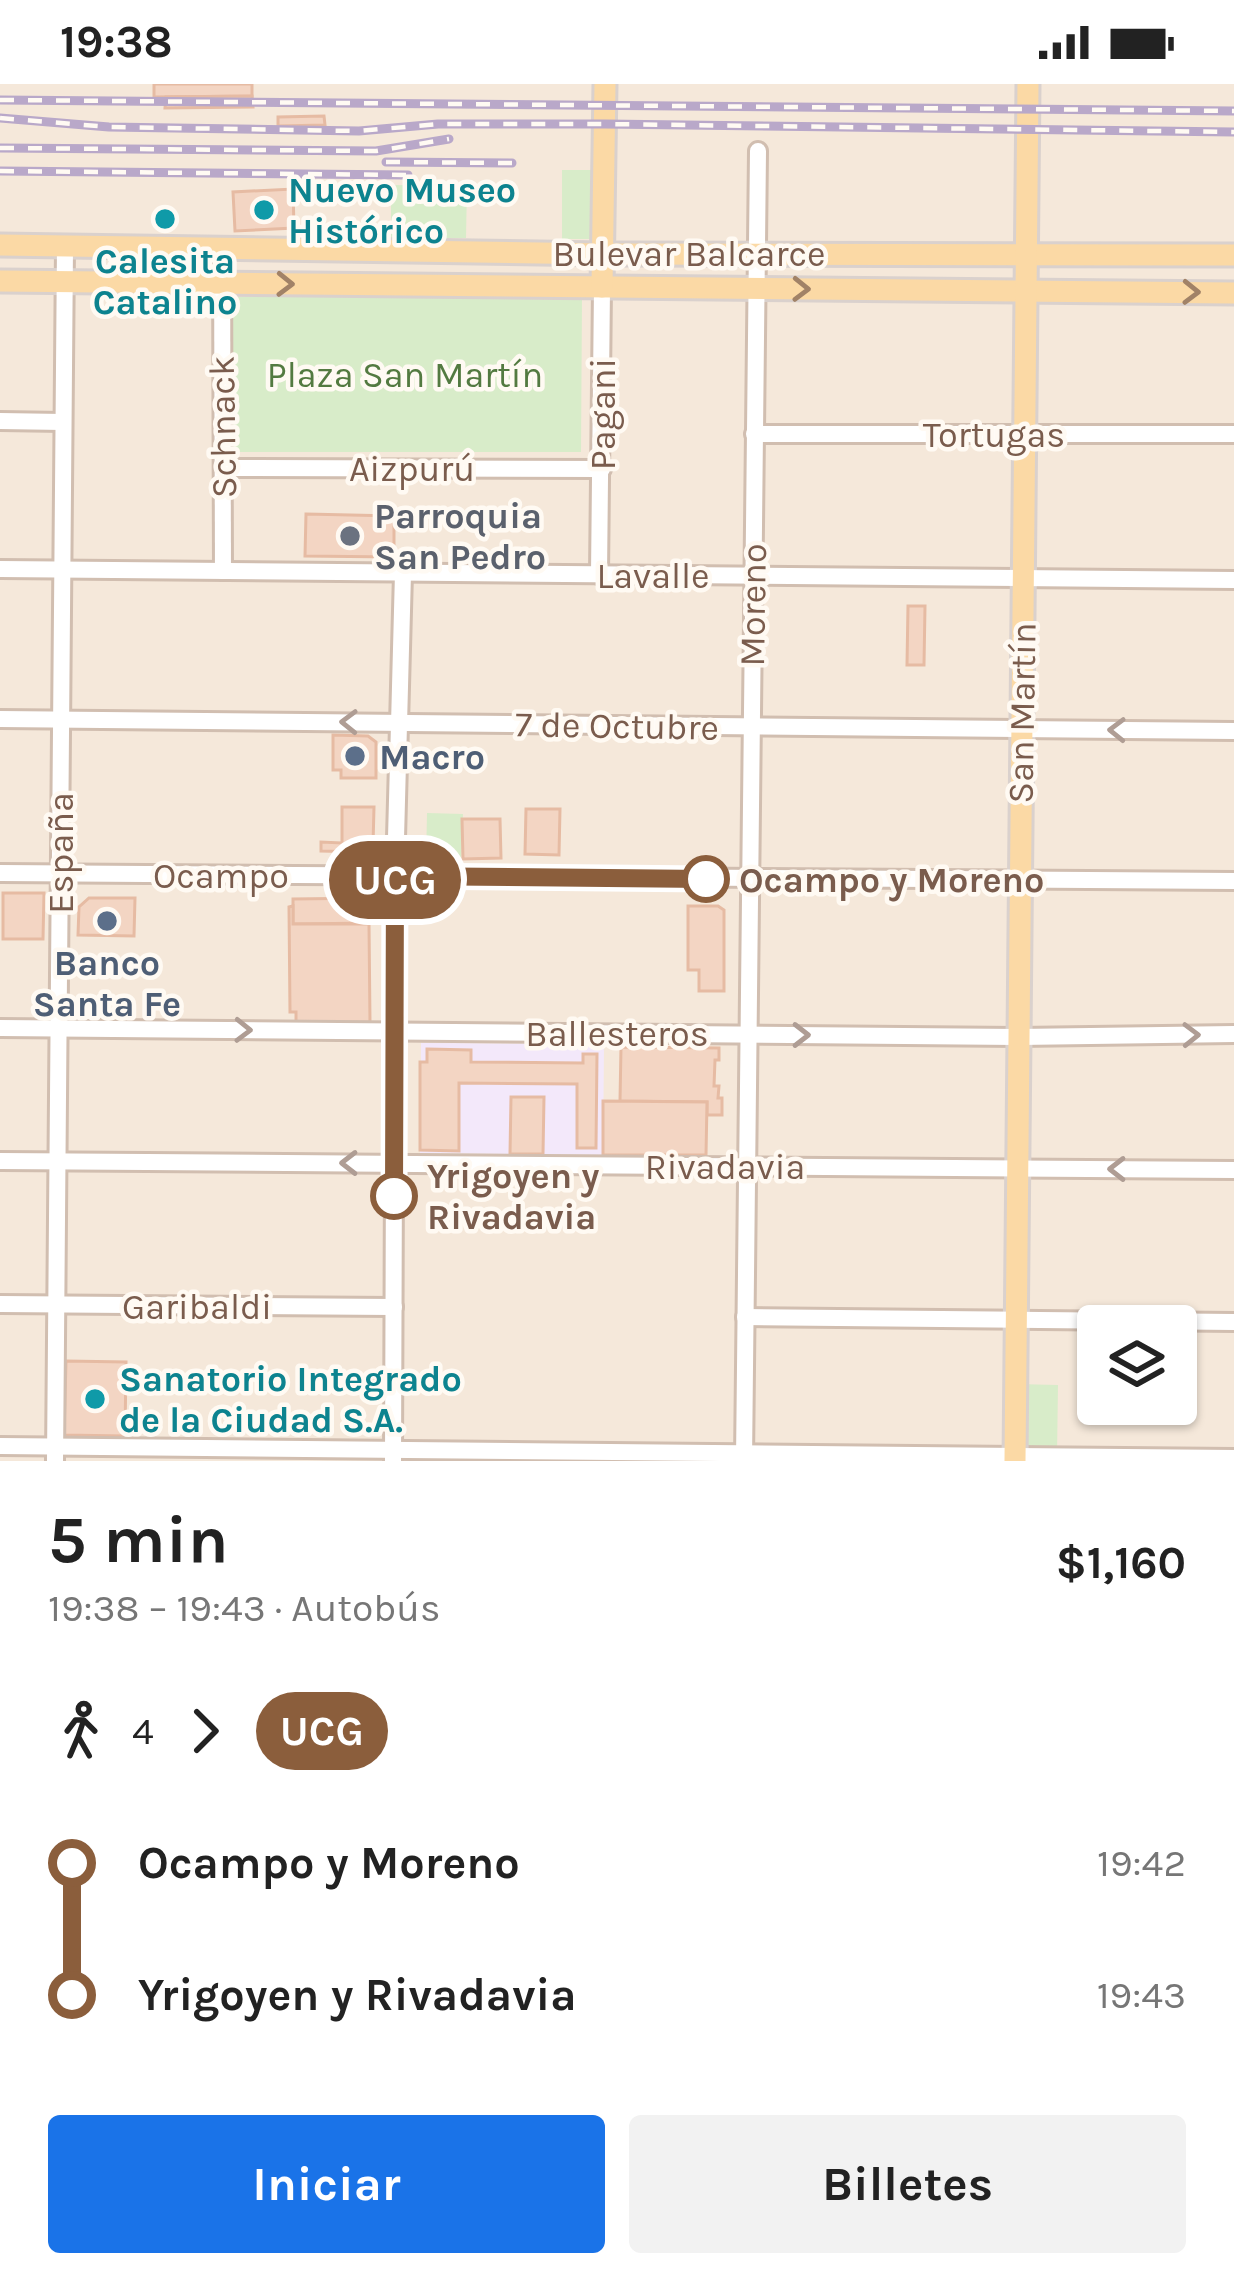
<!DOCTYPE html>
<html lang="es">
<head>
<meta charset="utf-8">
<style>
  body { margin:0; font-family:Karla,sans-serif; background:#f2f2f2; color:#222; height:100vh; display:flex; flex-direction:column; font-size:45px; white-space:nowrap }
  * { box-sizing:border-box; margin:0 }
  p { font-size:39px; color:#767676 }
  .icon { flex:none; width:66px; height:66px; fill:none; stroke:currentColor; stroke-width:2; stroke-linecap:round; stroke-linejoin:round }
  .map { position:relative; height:1377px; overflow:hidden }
  .panel { display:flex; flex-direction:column; background:#fff; flex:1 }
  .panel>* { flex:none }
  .badge { padding:0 24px; border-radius:39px; font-size:42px; line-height:78px }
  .fabs { position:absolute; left:1077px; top:1221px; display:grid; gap:24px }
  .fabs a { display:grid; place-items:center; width:120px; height:120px; border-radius:12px; background:#fff; box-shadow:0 3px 9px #0004; font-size:60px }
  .map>.badge { position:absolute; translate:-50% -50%; box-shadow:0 0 0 6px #fff }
  .legs { display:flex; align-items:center; gap:18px; height:132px; padding:0 48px; font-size:39px }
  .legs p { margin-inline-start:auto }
  .summary { display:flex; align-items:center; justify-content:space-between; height:204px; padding:0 48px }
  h1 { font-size:66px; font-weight:700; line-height:90px }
  .primary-button { display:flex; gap:24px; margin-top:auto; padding:24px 48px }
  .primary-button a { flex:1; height:138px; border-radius:12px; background:#1a73e8; color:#fff; font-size:48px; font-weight:700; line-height:138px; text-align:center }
  .primary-button a+a { background:#f2f2f2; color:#222 }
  ul { padding:0 48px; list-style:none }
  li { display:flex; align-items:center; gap:42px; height:132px; font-size:45px }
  li i { display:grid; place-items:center; width:18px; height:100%; margin:0 15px; background:currentColor }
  li i::after { content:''; width:30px; height:30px; margin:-15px; border:9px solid; border-radius:50%; background:#fff }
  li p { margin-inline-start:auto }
  li:first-child i { background:linear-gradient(#0000 50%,currentColor 0) }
  li:last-child i { background:linear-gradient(currentColor 50%,#0000 0) }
  .status { display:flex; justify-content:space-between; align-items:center; height:84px; padding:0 60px; background:#fff; direction:ltr }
  .status svg { height:33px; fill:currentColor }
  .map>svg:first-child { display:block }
</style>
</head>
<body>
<div class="status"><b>19:38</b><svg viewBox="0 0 49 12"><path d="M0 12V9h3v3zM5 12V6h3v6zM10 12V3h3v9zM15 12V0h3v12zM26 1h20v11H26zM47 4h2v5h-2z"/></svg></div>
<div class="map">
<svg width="1234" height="1377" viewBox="0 0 1234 1377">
  <rect width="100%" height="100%" fill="#fdf6ec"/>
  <path fill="#f5e8da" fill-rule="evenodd" d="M0,0H1234V1377H0ZM1098,1242H1176V1320H1098Z"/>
  <path fill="#f3e8fa" d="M421,959L604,960L603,1071L420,1069Z"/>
  <g fill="#d8ecc9">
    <rect x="562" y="86" width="29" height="69"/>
    <path d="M391,101L467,102L466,154H391Z"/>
    <path d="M228,213H582L581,368H228Z"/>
    <path d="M427,729L463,730L461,778L426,777Z"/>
    <path d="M1015,1300L1058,1301L1057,1372L1015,1370Z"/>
  </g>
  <g fill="#f3d5c3" stroke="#e6bba3" stroke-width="3">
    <path d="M154,0H252V12L154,13Z"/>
    <path d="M252,12L253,23L165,24L166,13Z"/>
    <path d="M324,32L325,41L278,42V33Z"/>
    <path d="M293,105L294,144L235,147L233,108Z"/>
    <path d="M306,430L394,432V473L305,472Z"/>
    <path d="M908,522H925L924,581H907Z"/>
    <path d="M333,651L368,652L376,658V694H341V686H333Z"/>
    <path d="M342,723H374L373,761L365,768L321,767V758L342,759Z"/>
    <path d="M526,725H560L559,771L525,770Z"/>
    <path d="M462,735H500L501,774L463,775Z"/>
    <path d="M3,809H44L43,855H3Z"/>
    <path d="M89,814H135L134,852L78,851L79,823Z"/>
    <path d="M373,814L374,839L293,840V815Z"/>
    <path d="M293,822V840H369L370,938L296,939V928H290L289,823Z"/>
    <path d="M688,822H718L724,826V907H699V886H688Z"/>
    <path d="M621,963L719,964V976H715L714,1002H719L718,1014H722V1031H707V1018L620,1017Z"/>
    <path d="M427,965L471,966V978L583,979V970H597L596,1064H577V1000L459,999V1067L420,1066V978H427Z"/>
    <path d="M511,1013H544L543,1070H510Z"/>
    <path d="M603,1017L707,1018L706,1071H603Z"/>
    <path d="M66,1277L126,1278L125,1352L64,1351Z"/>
  </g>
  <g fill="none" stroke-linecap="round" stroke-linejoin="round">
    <g stroke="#d1beb0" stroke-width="22">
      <g id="minor">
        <path d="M222,164L223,487"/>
        <path d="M0,337L63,338"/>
        <path d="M754,350H1234"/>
        <path d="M223,384L602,385"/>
        <path d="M0,485L1234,496"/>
        <path d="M599,491L602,203"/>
        <path d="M0,635L1234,647"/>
        <path d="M0,789L1234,797"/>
        <path d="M0,944L1019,953L1234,950"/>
        <path d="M0,1077L1234,1086"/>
        <path d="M0,1220L394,1223"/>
        <path d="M745,1233L1234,1238"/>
        <path d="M0,1362L1234,1374"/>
        <path d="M393,1376L395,792L403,489"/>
        <path d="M55,1377L65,162"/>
        <path d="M744,1377L758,67"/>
      </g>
    </g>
    <g stroke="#dad1cd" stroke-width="27">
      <g id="major">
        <path d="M0,161L603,170L1234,171"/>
        <path d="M0,197L1234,209"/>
        <path d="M602,203L605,0"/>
        <path d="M1015,1377L1028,0"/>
      </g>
    </g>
    <use href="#minor" stroke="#fff" stroke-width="16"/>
    <use href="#major" stroke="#fbd9a5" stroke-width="21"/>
    <g stroke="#b9a8c9" stroke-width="9">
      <g id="rail">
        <path d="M0,16L1234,27"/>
        <path d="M0,34L109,43L359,47L438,40H605L1234,48"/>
        <path d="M0,64L376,67L449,55"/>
        <path d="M386,78L512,79"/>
        <path d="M0,87L408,91"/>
      </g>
    </g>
    <use href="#rail" stroke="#fffaf3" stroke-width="4.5" stroke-dasharray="14" stroke-linecap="butt"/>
  </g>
  <defs><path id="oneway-chevron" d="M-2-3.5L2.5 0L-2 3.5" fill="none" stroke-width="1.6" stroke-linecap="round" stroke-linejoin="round" transform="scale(3)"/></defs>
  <g stroke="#a18267">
    <use href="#oneway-chevron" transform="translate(285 200) rotate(1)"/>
    <use href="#oneway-chevron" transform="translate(801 205) rotate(1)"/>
    <use href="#oneway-chevron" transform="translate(1191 208) rotate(1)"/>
  </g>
  <g stroke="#af9d94">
    <use href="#oneway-chevron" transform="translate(349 638) rotate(-179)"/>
    <use href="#oneway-chevron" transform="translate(1117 646) rotate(-179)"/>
    <use href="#oneway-chevron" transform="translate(243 946) rotate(1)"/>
    <use href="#oneway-chevron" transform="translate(801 951)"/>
    <use href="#oneway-chevron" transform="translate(1191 951) rotate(-1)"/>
    <use href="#oneway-chevron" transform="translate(349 1079) rotate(-180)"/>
    <use href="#oneway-chevron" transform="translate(1117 1085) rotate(-180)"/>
  </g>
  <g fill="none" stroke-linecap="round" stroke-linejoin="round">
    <g stroke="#fff" stroke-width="27">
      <path id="line-1" d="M394,1112L395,792L706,795"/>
    </g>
    <use href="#line-1" stroke="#8b5e3c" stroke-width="18"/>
  </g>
  <g fill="#0f9aa8" stroke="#fffaf3" stroke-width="4.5">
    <circle cx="264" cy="126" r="12"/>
    <circle cx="165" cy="135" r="12"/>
    <circle cx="95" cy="1315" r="12"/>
  </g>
  <circle fill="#6b7280" stroke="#fffaf3" stroke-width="4.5" cx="350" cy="452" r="12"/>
  <g fill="#5c6f8a" stroke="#fffaf3" stroke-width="4.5">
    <circle cx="355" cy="672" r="12"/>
    <circle cx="107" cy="837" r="12"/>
  </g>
  <g fill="#fff" stroke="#8b5e3c" stroke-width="6">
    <circle cx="706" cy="795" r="21"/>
    <circle cx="394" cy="1112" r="21"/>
  </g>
  <g text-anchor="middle" stroke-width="9" stroke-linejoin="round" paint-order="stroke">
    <g font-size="36" font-weight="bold" fill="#0d838f" stroke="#fffaf3" text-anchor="start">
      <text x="288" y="118">Nuevo Museo<tspan x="288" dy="41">Histórico</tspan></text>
      <text x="165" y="189" text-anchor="middle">Calesita<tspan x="165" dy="41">Catalino</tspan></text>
      <text x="119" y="1307">Sanatorio Integrado<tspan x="119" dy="41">de la Ciudad S.A.</tspan></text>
    </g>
    <g font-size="36" fill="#7a5c4d" stroke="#fffaf3">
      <text x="689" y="182">Bulevar Balcarce</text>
      <text transform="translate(602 330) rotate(-90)" y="13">Pagani</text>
      <text transform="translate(222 343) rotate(-91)" y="13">Schnack</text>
      <text x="994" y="363">Tortugas</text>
      <text x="412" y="397">Aizpurú</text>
      <text x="653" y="504">Lavalle</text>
      <text transform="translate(752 521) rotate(-89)" y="13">Moreno</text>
      <text transform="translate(1021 629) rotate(-89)" y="13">San Martín</text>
      <text transform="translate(617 641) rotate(1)" y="13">7 de Octubre</text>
      <text transform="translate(60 769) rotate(-90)" y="13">España</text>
      <text x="221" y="804">Ocampo</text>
      <text x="617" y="962">Ballesteros</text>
      <text x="725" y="1095">Rivadavia</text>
      <text x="197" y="1235">Garibaldi</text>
    </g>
    <g font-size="36" fill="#537a41" stroke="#fffaf3">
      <text x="405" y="303">Plaza San Martín</text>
    </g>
    <g font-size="36" font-weight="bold" fill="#5b616d" stroke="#fffaf3" text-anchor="start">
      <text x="374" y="444">Parroquia<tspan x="374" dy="41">San Pedro</tspan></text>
    </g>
    <g font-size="36" font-weight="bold" fill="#4e5e75" stroke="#fffaf3" text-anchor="start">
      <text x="379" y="685">Macro</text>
      <text x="107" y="891" text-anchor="middle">Banco<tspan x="107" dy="41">Santa Fe</tspan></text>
    </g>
    <g font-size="36" font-weight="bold" fill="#7a5c4d" stroke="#fffaf3" text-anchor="start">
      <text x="739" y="808">Ocampo y Moreno</text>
      <text x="427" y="1104">Yrigoyen y<tspan x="427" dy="41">Rivadavia</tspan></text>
    </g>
  </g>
</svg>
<div class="fabs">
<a><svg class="icon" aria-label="layers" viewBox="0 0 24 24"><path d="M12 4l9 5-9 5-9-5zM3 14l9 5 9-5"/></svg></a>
</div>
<b class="badge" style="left:395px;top:796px;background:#8b5e3c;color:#fff">UCG</b>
</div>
<section class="panel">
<div class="summary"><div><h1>5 min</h1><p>19:38 – 19:43 · Autobús</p></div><b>$1,160</b></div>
<div class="legs"><svg class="icon" aria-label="walk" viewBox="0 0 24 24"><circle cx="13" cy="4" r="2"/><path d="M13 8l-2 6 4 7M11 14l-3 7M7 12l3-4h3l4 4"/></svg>4<svg class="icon" aria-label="forward" viewBox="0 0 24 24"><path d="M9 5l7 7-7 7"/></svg><b class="badge" style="background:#8b5e3c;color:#fff">UCG</b></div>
<ul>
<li><i style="color:#8b5e3c"></i><b>Ocampo y Moreno</b><p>19:42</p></li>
<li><i style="color:#8b5e3c"></i><b>Yrigoyen y Rivadavia</b><p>19:43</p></li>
</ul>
<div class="primary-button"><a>Iniciar</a><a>Billetes</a></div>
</section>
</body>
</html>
